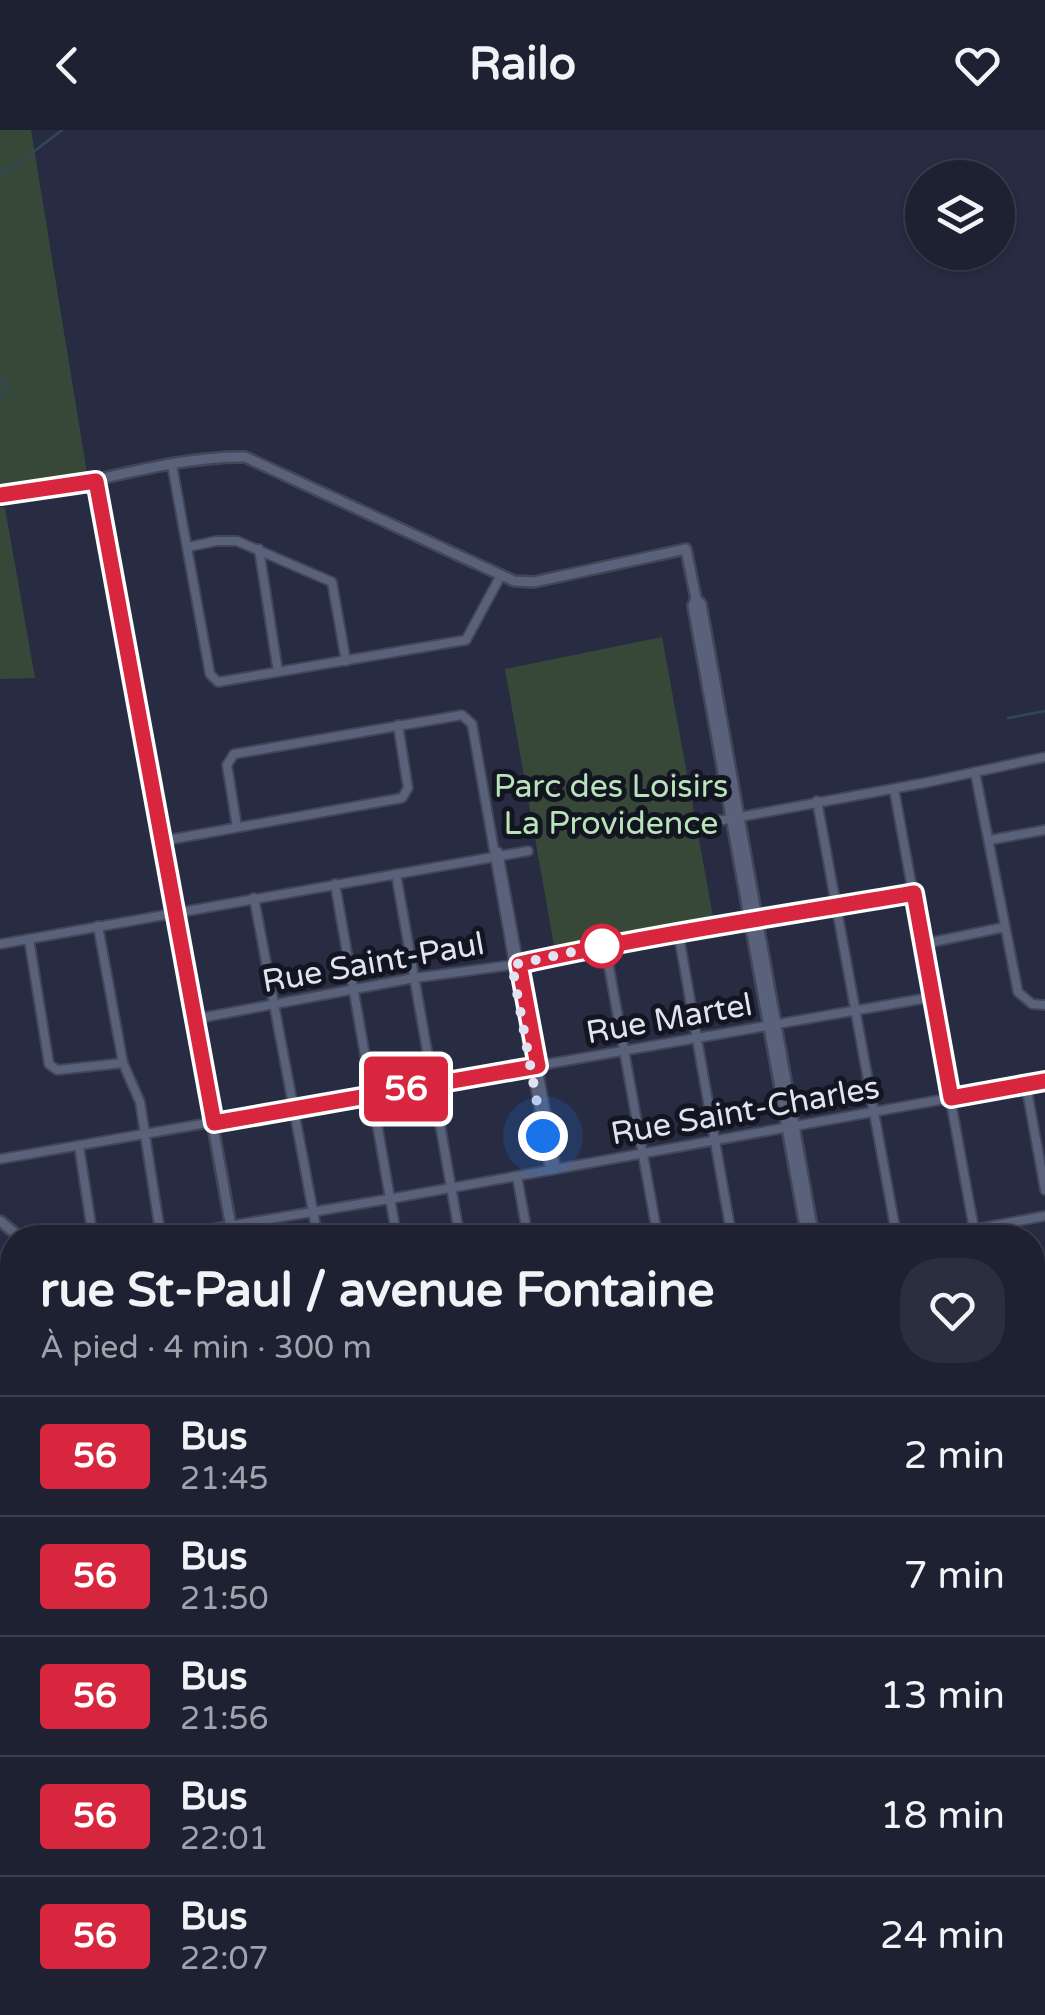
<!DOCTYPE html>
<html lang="fr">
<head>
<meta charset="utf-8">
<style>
  body { margin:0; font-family:"Varela Round",sans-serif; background:#2a2e3e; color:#f1f3f6; height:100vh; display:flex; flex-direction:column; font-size:38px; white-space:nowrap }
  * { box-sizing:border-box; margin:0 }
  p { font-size:32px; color:#a0a3ac }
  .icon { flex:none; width:55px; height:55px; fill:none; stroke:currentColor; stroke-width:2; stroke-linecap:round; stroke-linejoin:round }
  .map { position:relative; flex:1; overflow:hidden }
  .sheet { position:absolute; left:0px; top:1095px; width:1045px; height:790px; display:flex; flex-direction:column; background:#1d2132; border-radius:40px 40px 0 0; box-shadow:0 2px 8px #0004,0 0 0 2px #3b3e4d }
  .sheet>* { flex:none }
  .badge { padding:0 20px; border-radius:8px; font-size:35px; line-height:65px }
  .tools { position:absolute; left:905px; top:30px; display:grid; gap:20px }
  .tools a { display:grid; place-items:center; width:110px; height:110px; border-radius:50%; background:#1d2132; box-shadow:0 2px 8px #0004,0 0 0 2px #3b3e4d; font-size:50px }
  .you { position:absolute; width:50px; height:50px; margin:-25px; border:8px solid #fff; border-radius:50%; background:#1a73e8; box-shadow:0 0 0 15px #1a73e833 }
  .map>.badge { position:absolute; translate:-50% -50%; box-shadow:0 0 0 5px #fff }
  .round { display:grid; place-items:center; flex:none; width:105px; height:105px; border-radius:40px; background:#2a2e3e }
  .overview { display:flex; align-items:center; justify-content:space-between; height:170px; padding:0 40px }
  h1 { font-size:48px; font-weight:800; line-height:75px }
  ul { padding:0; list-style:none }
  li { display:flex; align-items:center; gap:30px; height:120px; padding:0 40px; border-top:2px solid #3b3e4d }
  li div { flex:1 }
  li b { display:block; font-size:38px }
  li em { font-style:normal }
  li .badge { min-width:110px; font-weight:700; text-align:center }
  header { display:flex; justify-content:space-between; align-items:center; height:130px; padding:0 40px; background:#1d2132; font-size:45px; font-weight:800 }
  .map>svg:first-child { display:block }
</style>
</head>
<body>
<header><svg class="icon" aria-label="back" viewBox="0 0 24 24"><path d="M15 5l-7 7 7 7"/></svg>Railo<svg class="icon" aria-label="heart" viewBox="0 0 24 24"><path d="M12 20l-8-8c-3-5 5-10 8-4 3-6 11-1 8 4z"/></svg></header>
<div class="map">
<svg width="1045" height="1885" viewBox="0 0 1045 1885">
  <rect width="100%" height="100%" fill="#272c43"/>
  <path fill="#422f37" d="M12,1411V1528L0,1530V1414Z"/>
  <path fill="#2f3551" d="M12,1729V1872L134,1873L136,1885H0V1731Z"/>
  <g fill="#374839">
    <path d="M0,0H31L87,343L0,354Z"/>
    <path d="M0,377L5,378L35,548L0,549Z"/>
    <path d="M662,507L714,792L699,790L605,808L587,815L555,821L505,539Z"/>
  </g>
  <g fill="#304858">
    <path d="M0,1171L12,1180V1312L0,1304Z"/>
    <path d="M1033,1264L1045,1265V1388L1033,1386Z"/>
  </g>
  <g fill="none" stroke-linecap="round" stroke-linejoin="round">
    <g stroke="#304858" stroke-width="2.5">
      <path d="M0,41H8L62,0"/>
      <path d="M0,251L7,249V258L0,268"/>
      <path d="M1008,588L1045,581"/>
    </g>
    <g stroke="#424659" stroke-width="12">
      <g id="minor">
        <path d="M172,335L210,544L218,552L466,510L500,447"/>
        <path d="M188,417L216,411H237L332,452L346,531"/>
        <path d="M259,419L278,542"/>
        <path d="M975,642L1018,862L1032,874L1045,875"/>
        <path d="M894,659L974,1099"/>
        <path d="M817,671L897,1108"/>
        <path d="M703,690H723L924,653L1045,627"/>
        <path d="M237,697L227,635L234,624L462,585L472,594L550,1040"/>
        <path d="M990,710L1045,700"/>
        <path d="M162,711L402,668L408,658L398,595"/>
        <path d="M498,722L556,1039"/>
        <path d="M396,744L460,1108"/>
        <path d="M335,754L397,1108"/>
        <path d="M254,768L318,1108"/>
        <path d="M98,796L123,933L140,972L161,1108"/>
        <path d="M678,801L732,1108"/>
        <path d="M29,809L49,934L57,940L123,933"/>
        <path d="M0,814L528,721"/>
        <path d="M923,814L1005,797"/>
        <path d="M605,815L658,1108"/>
        <path d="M195,889L414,848L519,834L678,801L718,798L914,763"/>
        <path d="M1026,955L1045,1060"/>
        <path d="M79,1016L93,1108"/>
        <path d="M0,1029L933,867"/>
        <path d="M517,1046L528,1108"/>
        <path d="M157,1108L389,1069L1045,951"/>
        <path d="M928,1108L1045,1086"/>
        <path d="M0,1326L12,1329"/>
        <path d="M0,1414L12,1411"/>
        <path d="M0,1430L12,1493"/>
        <path d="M1032,1525L1045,1523"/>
        <path d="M1032,1592L1045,1590"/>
        <path d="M1032,1736L1045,1734"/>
        <path d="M134,1872L136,1885"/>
        <path d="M186,1872L188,1885"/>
        <path d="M297,1872L299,1885"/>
        <path d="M352,1872L355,1885"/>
        <path d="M464,1872L466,1885"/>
        <path d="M574,1872L577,1885"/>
        <path d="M677,1872L680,1885"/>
        <path d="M911,1872L913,1885"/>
        <path d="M1004,1885L1045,1879"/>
      </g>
    </g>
    <g stroke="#424659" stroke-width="14">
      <g id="tertiary">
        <path d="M97,351L233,1108"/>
        <path d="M0,365C82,360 163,326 245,327L514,451L534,452L686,419L696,469L701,474L814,1108"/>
        <path d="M696,469L693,476L807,1108"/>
        <path d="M0,1091L21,1108"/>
        <path d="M1032,1203L1045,1202"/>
        <path d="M1032,1437L1045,1435"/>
        <path d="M0,1503L12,1500"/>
        <path d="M0,1594L12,1592"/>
        <path d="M1032,1810L1045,1808"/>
        <path d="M242,1872L244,1885"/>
        <path d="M588,1885L659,1872"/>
      </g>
    </g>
    <g stroke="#424659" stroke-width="15">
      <path id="secondary" d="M768,1872L771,1885"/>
    </g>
    <g stroke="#424659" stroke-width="16">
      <g id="primary">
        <path d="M1032,1667L1045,1665"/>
        <path d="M0,1730L12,1729"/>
      </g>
    </g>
    <use href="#minor" stroke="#5a617b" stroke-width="8"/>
    <use href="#tertiary" stroke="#5a617b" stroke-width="9"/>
    <use href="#secondary" stroke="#5a617b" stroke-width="10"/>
    <use href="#primary" stroke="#9c6c77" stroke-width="11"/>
  </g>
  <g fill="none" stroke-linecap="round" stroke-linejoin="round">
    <g stroke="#fff" stroke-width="22">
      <path id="line" d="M0,365L96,351L214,993L538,936L519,834C650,805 781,786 914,763L951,968L1045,951"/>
    </g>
    <use href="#line" stroke="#d7263d" stroke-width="15"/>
    <path stroke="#dfe3f2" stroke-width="10" stroke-dasharray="0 18" d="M543,1006L512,835L605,815L602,816"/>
  </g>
  <circle fill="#fff" stroke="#d7263d" stroke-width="5" cx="602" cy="816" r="20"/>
  <g text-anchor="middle" stroke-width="10" stroke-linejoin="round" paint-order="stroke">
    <g font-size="32" fill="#b9e3bb" stroke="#131620">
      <text x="611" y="667">Parc des Loisirs<tspan x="611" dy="37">La Providence</tspan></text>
    </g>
    <g font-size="32" fill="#dfe3f2" stroke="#131620">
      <text transform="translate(373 832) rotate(-10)" y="11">Rue Saint-Paul</text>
      <text transform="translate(669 888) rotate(-10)" y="11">Rue Martel</text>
      <text transform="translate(745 980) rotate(-10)" y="11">Rue Saint-Charles</text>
    </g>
  </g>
</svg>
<div class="tools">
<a><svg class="icon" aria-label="layers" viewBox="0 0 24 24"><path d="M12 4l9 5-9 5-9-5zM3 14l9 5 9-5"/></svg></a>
</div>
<div class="you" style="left:543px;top:1006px"></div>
<b class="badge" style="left:406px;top:959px;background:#d7263d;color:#fff">56</b>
<section class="sheet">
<div class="overview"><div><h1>rue St-Paul / avenue Fontaine</h1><p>À pied · 4 min · 300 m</p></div><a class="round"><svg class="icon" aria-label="heart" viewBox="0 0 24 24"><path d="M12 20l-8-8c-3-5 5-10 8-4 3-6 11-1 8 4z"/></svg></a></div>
<ul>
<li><span class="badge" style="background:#d7263d;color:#fff">56</span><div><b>Bus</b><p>21:45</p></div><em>2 min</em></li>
<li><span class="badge" style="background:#d7263d;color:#fff">56</span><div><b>Bus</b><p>21:50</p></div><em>7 min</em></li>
<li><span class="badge" style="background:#d7263d;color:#fff">56</span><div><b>Bus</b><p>21:56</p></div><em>13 min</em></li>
<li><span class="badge" style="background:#d7263d;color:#fff">56</span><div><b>Bus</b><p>22:01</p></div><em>18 min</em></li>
<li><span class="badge" style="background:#d7263d;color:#fff">56</span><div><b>Bus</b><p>22:07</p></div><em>24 min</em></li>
</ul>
</section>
</div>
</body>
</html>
